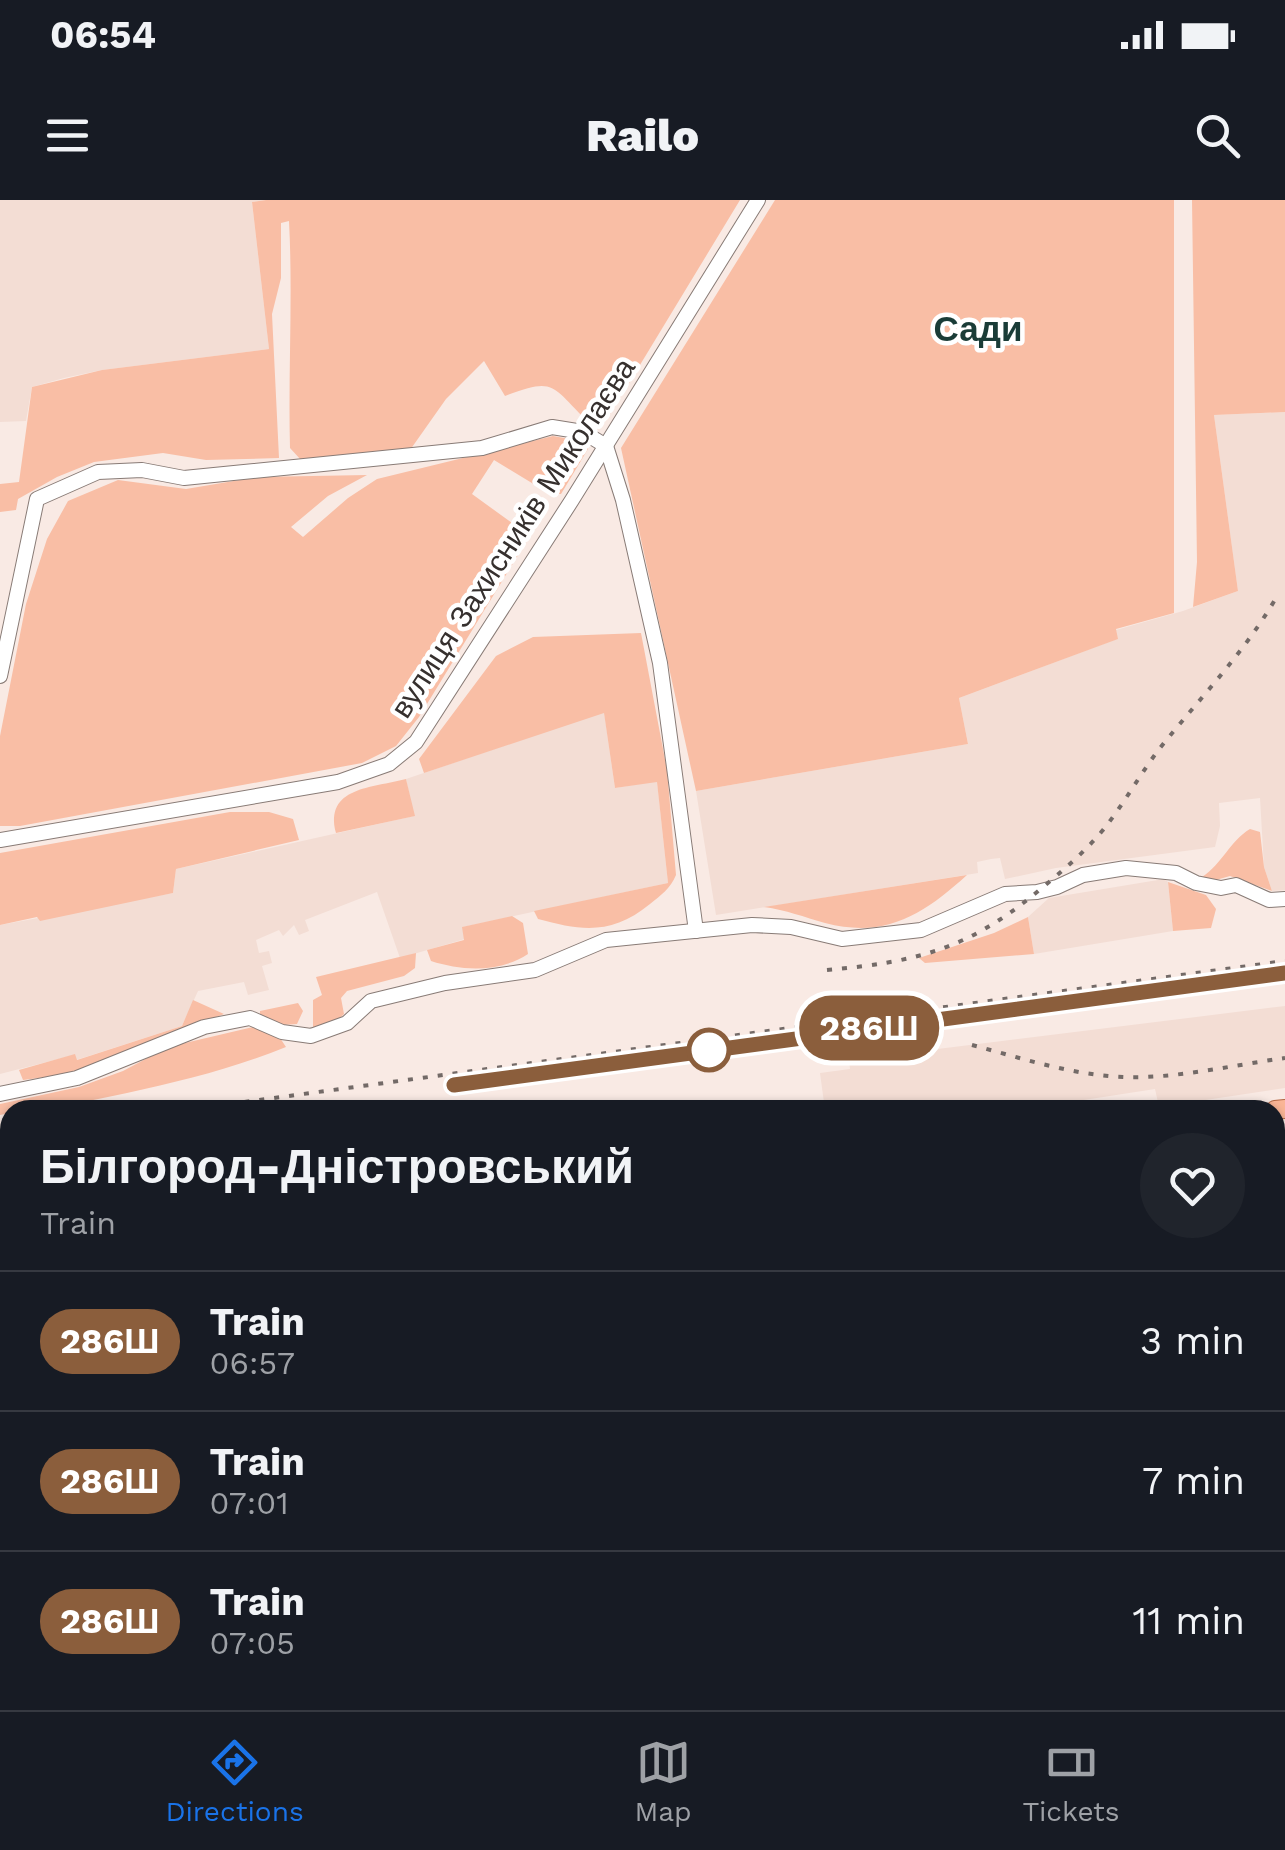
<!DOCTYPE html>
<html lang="en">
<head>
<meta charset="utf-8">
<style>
  body { margin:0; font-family:"Work Sans",sans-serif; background:#20242c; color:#f1f3f6; height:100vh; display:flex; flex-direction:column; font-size:38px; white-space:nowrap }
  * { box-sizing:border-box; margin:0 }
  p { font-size:32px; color:#9ea1a6 }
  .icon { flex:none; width:55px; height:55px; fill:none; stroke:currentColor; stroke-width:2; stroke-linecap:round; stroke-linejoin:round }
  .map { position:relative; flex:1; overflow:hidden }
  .panel { position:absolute; left:0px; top:900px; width:1285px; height:610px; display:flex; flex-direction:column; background:#171b24; border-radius:30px 30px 0 0; box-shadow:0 2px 8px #0004 }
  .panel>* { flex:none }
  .badge { padding:0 20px; border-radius:32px; font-size:35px; line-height:65px }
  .map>.badge { position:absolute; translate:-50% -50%; box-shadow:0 0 0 5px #fff }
  .round { display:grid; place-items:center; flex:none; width:105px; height:105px; border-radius:52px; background:#20242c }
  .head { display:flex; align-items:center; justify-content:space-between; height:170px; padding:0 40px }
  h1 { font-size:48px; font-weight:800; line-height:75px }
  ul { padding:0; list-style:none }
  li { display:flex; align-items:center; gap:30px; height:140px; padding:0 40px; border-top:2px solid #363941 }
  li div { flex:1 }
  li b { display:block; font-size:38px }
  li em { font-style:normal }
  li .badge { min-width:110px; font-weight:700; text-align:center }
  .status { display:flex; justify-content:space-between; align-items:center; height:70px; padding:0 50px; background:#171b24; direction:ltr }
  .status svg { height:28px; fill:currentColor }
  header { display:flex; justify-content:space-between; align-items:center; height:130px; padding:0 40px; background:#171b24; font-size:45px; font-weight:800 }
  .tab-bar { display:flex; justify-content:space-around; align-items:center; height:140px; border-top:2px solid #363941; background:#171b24; font-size:28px; color:#9ea1a6 }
  .tab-bar a { display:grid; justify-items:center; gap:5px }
  .tab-bar .current { color:#1a73e8 }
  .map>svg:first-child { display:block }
</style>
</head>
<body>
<div class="status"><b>06:54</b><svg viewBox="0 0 49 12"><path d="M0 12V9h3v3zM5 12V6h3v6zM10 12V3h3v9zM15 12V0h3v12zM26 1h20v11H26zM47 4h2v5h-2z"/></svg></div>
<header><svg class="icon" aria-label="menu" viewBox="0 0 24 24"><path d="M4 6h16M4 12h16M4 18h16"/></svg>Railo<svg class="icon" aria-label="search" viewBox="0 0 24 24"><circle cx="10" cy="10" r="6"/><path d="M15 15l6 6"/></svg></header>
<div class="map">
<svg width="1285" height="1510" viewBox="0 0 1285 1510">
  <rect width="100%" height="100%" fill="#f9eae4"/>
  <g fill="#f3ddd4">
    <path d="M0,0H266L252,2L269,149L102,170L64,178L32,187L26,221L0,222Z"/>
    <path d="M1285,212V690L1272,691L1264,667L1260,598L1219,603L1220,626L1215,647L1056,668L1005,679L1000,658L991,659L977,662L978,673L716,715L696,591L968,544L959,498L1117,439L1116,430L1183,411L1238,391L1214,215Z"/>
    <path d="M604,512L615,588L657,581L668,683L463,727L465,739L400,758L377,692L305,720L309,731L299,735L294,725L283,736L279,730L256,740L259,753L269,751L272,763L262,766L269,790L248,795L244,782L198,791L182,826L76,860L74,855L0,874V725L173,693L176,669L414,616L406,579Z"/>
    <path d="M1164,679L1168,682L1173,731L1034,754L1028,717L1049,698Z"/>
    <path d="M1285,806V888L1159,907L1155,889L1071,902L1072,910H825L820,873L850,869L849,860Z"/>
    <path d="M10,948V1050L0,1051V949Z"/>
    <path d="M1285,976V1388L1275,1392V981Z"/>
    <path d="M31,1500H268L271,1510H24Z"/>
  </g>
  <g fill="#f9bea5">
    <path d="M266,0H740L606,221H587C551,185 555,177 505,196L484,161L446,199L403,260H301L290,248C288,173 293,97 289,21L281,23V78L272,114L279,258L206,260L163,253L94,262L57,277L18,299L16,310L0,312V284L19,282L32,187L102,170L269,149L252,2Z"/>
    <path d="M775,0H1174V413L1116,429L1118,439L959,498L968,544L696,591L621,248Z"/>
    <path d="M1192,0H1285V212L1214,215L1238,391L1193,407L1197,362Z"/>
    <path d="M553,236L586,242L588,249L561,294H550L494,260L472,294L523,331V347L419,517L396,546L362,563L20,626H0V536L26,404L47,339L68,301L118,280L186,289L258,277L367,275L328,296L291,327L303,337L348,298L377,279Z"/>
    <path d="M641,433L667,570L676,675C670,689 661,695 650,704C612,735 582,731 538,719L534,711L668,683L657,582L615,588L604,513L424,573L419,559L496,456L533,437Z"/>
    <path d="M406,579L415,616L336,633C324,587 372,588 406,579Z"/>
    <path d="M230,612H269L293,619L299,640L176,669L173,693L40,721L37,717L0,725V653Z"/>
    <path d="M1250,629L1260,632L1264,667L1272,691L1230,676L1216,680L1202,677C1222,664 1230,641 1250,629Z"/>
    <path d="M967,675C924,714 886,739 825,723C804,717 786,710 764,707Z"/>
    <path d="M1168,682L1206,695L1216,709L1211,728L1173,731Z"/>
    <path d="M512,716L523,723L528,754C499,773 462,771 431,761L427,750L464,740L462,727Z"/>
    <path d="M1028,717L1034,754L925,763L919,758L994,733Z"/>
    <path d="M416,753L415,768L404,776L347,791L341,798L344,814L337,821L313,829V800L322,795L316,777Z"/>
    <path d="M193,800L224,814L76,873L23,880L19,870L75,854L77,860L182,826Z"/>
    <path d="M298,803L303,811L297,824L282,825L260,815V811Z"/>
    <path d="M253,827L280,838L286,847C234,868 182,881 127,893C89,901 49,910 10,910V913L0,915V904L79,887L123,871L168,847Z"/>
    <path d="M1285,1388V1510H922L921,1500H1275V1392Z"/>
  </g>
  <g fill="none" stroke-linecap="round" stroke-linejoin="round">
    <g stroke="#887b76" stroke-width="16">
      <g id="minor">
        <path d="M0,476L37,299L98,272L142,270L184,278L482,248L552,227L583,232L606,246L623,300L660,463L696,731"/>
        <path d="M0,640L338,582L389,564L416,542L572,300L758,0"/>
        <path d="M0,894L77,878L204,827L250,818L282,832L311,836L347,823L371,801L445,783L535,770L606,740L752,725L791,727L842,739L921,730L1005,694L1037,692L1057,687L1083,675L1126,668L1176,673L1196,683L1221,688L1236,685L1269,700L1285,699"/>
        <path d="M0,1226L10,1210"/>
        <path d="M0,1448L10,1434"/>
        <path d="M386,1500L394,1510"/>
        <path d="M556,1510L568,1500"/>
        <path d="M787,1510L806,1509"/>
      </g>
    </g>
    <g stroke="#b36744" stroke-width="20">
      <g id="major">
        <path d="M1275,910L1285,909"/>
        <path d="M0,1087L10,1086"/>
      </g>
    </g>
    <use href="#minor" stroke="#fff" stroke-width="14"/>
    <use href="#major" stroke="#fab596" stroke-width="18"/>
    <g stroke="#736a67" stroke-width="4" stroke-dasharray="5 10" stroke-linecap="butt">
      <path d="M827,770C915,762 967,750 1037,692C1061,672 1083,654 1103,630C1124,604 1140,574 1160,548C1200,498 1244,453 1276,398"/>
      <path d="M972,845C1021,858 1072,875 1123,877C1176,879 1233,865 1285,858"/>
      <path d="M185,910L1285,761"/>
      <path d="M0,935L10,934"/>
    </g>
  </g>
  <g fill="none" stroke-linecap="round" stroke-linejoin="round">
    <g stroke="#fff" stroke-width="22">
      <path id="line" d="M454,885L1285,773"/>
    </g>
    <use href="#line" stroke="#8b5e3c" stroke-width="15"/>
  </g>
  <circle fill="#fff" stroke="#8b5e3c" stroke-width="5" cx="709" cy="850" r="20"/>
  <g text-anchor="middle" stroke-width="9" stroke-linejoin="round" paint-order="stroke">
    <g font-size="30" fill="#36302e" stroke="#fff">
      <text transform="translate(513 338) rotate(-57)" y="10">вулиця Захисників Миколаєва</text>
    </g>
    <g font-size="35" font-weight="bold" fill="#1a3c37" stroke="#fff">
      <text x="978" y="141">Сади</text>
    </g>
  </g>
</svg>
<b class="badge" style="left:869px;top:828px;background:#8b5e3c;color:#fff">286Ш</b>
<section class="panel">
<div class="head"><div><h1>Білгород-Дністровський</h1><p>Train</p></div><a class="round"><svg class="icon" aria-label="heart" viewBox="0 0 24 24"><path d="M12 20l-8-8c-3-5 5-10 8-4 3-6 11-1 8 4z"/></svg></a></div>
<ul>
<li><span class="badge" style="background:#8b5e3c;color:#fff">286Ш</span><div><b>Train</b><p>06:57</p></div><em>3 min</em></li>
<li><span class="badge" style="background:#8b5e3c;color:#fff">286Ш</span><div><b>Train</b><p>07:01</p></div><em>7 min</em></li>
<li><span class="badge" style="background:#8b5e3c;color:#fff">286Ш</span><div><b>Train</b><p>07:05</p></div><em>11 min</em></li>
</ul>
</section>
</div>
<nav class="tab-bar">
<a class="current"><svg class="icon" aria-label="directions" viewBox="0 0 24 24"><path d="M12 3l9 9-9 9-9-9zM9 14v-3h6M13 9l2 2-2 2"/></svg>Directions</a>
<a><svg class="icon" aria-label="map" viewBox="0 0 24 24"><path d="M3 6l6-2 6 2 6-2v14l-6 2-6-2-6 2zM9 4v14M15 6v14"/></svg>Map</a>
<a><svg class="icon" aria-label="tickets" viewBox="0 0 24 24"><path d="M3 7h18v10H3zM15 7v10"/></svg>Tickets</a>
</nav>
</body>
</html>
